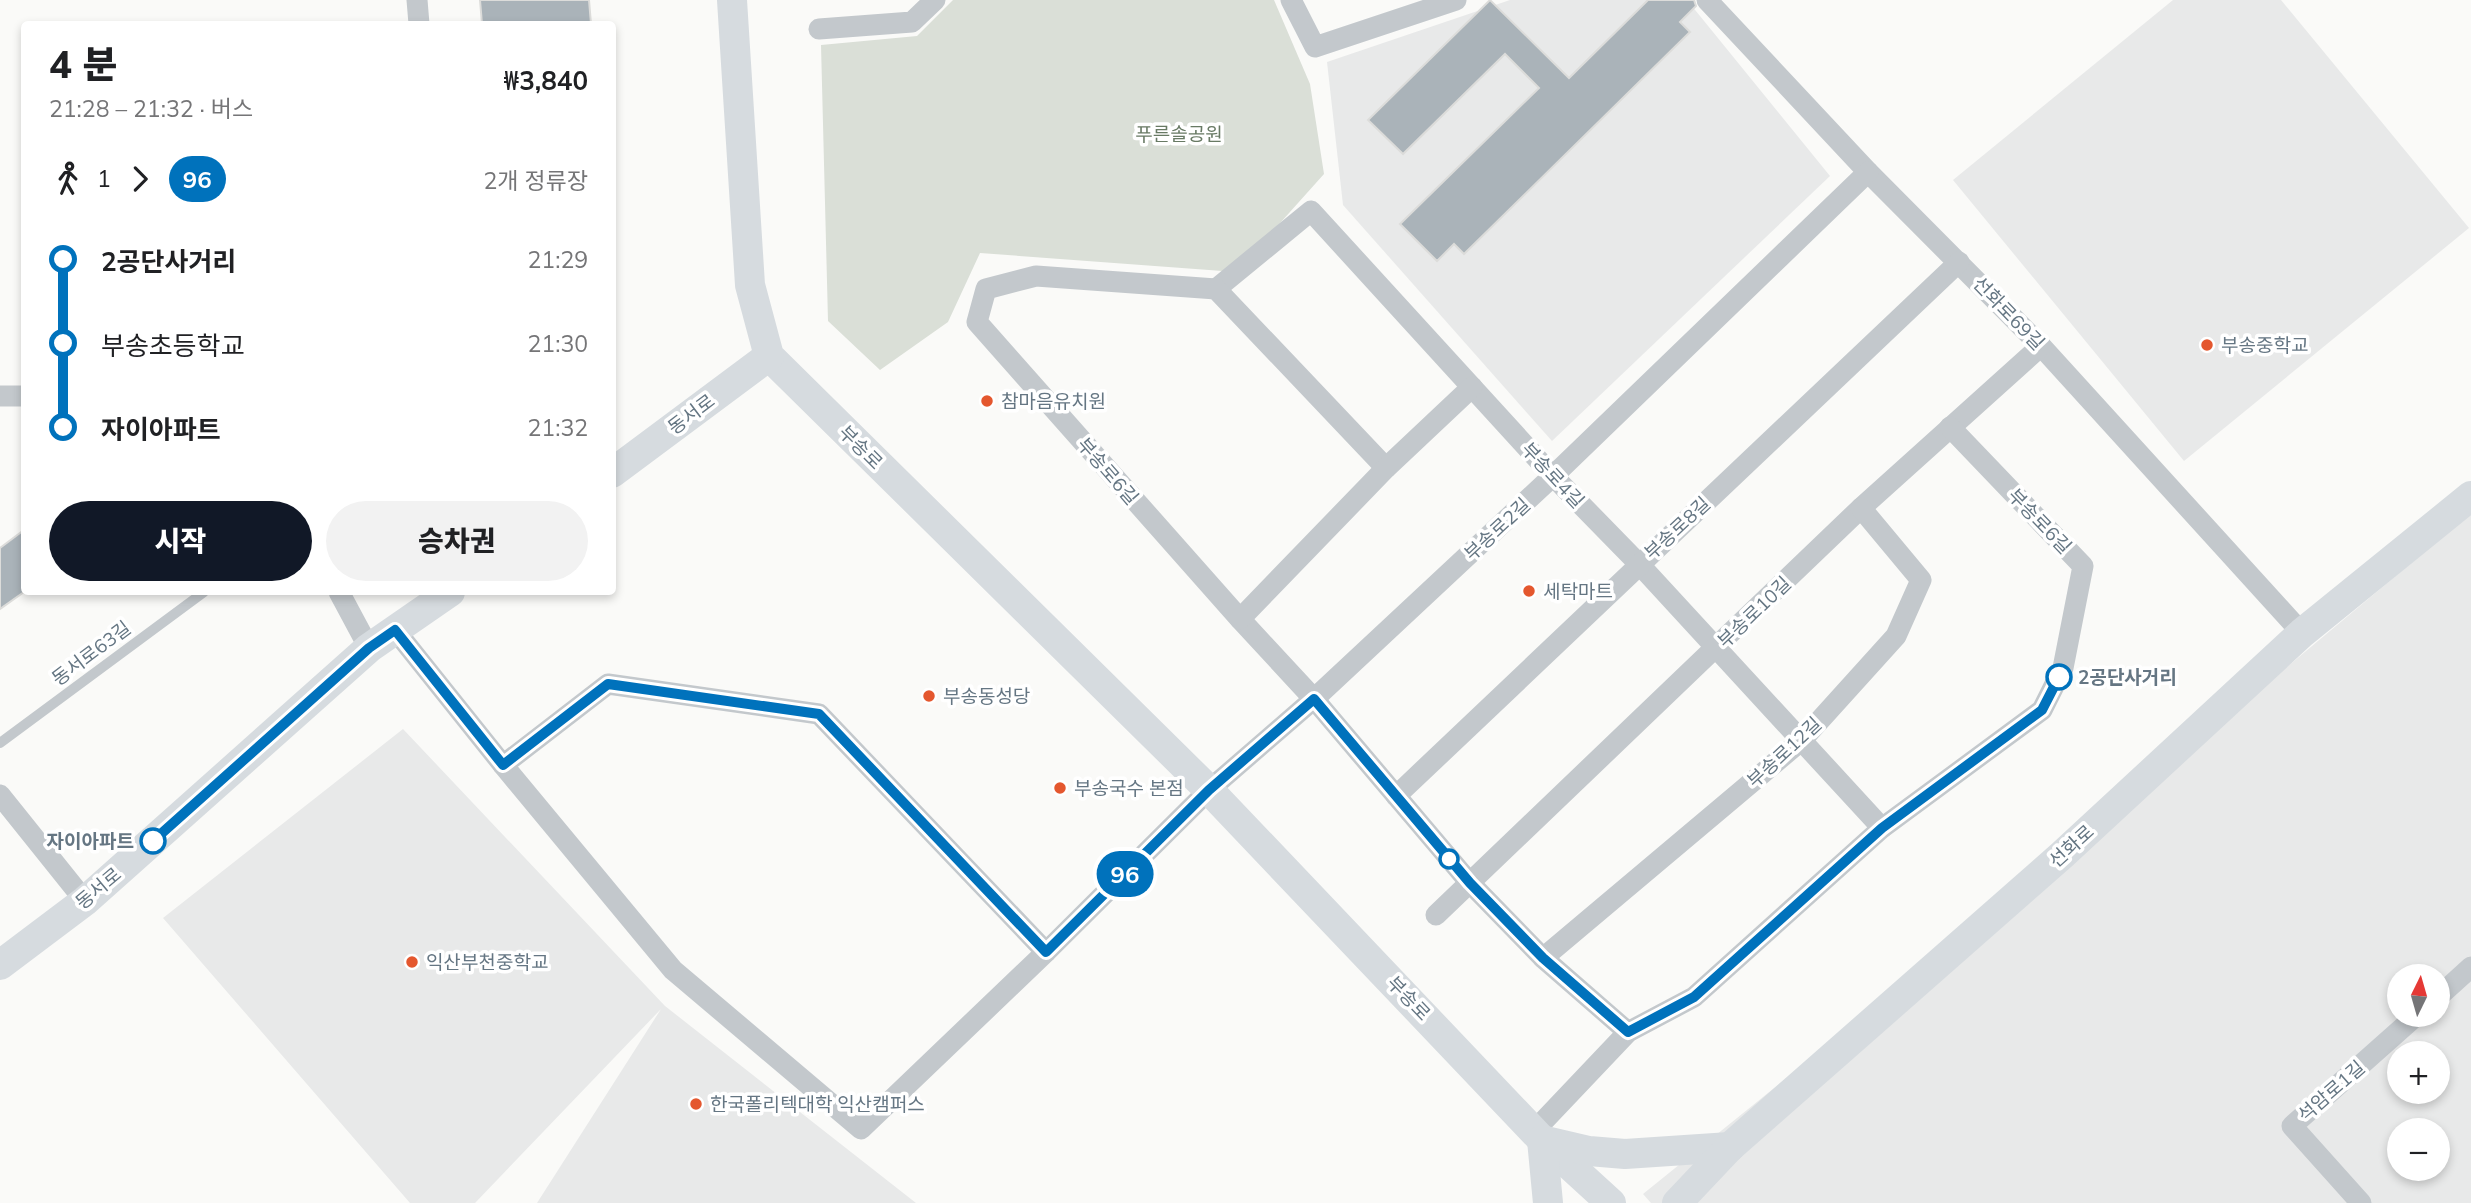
<!DOCTYPE html>
<html lang="ko">
<head>
<meta charset="utf-8">
<style>
  body { margin:0; font-family:Mulish,"Noto Sans KR",sans-serif; background:#f2f2f2; color:#202124; height:100vh; display:flex; flex-direction:column; font-size:26px; white-space:nowrap }
  * { box-sizing:border-box; margin:0 }
  p { font-size:23px; color:#757577 }
  .icon { flex:none; width:38px; height:38px; fill:none; stroke:currentColor; stroke-width:2; stroke-linecap:round; stroke-linejoin:round }
  .map { position:relative; flex:1; overflow:hidden }
  .drawer { position:absolute; left:21px; top:21px; width:595px; height:574px; display:flex; flex-direction:column; background:#fff; border-radius:7px; box-shadow:0 4px 10px #0003 }
  .drawer>* { flex:none }
  .badge { padding:0 14px; border-radius:23px; font-size:24px; line-height:46px }
  .needle { width:46px; rotate:5deg }
  .tools { position:absolute; left:2387px; top:964px; display:grid; gap:14px }
  .tools a { display:grid; place-items:center; width:63px; height:63px; border-radius:50%; background:#fff; box-shadow:0 4px 10px #0003; font-size:35px }
  .map>.badge { position:absolute; translate:-50% -50%; box-shadow:0 0 0 4px #fff }
  .legs { display:flex; align-items:center; gap:10px; height:77px; padding:0 28px; font-size:23px }
  .legs p { margin-inline-start:auto }
  .summary { display:flex; align-items:center; justify-content:space-between; height:119px; padding:0 28px }
  h1 { font-size:38px; font-weight:800; line-height:52px }
  .action { display:flex; gap:14px; margin-top:auto; padding:14px 28px }
  .action a { flex:1; height:80px; border-radius:42px; background:#111827; color:#fff; font-size:28px; font-weight:800; line-height:80px; text-align:center }
  .action a+a { background:#f2f2f2; color:#202124 }
  ul { padding:0 28px; list-style:none }
  li { display:flex; align-items:center; gap:24px; height:84px; font-size:26px }
  li i { display:grid; place-items:center; width:10px; height:100%; margin:0 9px; background:currentColor }
  li i::after { content:''; width:18px; height:18px; margin:-9px; border:5px solid; border-radius:50%; background:#fff }
  li p { margin-inline-start:auto }
  li:first-child i { background:linear-gradient(#0000 50%,currentColor 0) }
  li:last-child i { background:linear-gradient(currentColor 50%,#0000 0) }
  .map>svg:first-child { display:block }
</style>
</head>
<body>
<div class="map">
<svg width="2471" height="1203" viewBox="0 0 2471 1203">
  <rect width="100%" height="100%" fill="#fafaf8"/>
  <g fill="#e8e9e9" fill-rule="evenodd">
    <path d="M1510,0H1687L1830,176L1552,441L1343,205L1327,62Z"/>
    <path d="M2173,0H2281L2469,228L2184,461L1953,180Z"/>
    <path d="M2471,513V1203H1651L1643,1194L2062,855ZM2399,976H2438V1015H2399ZM2399,1054H2438V1092H2399ZM2399,1130H2438V1169H2399Z"/>
    <path d="M403,729L665,1006L916,1203H537L661,1009L475,1203H410L163,918Z"/>
  </g>
  <path fill="#dadfd7" d="M953,0H1274L1310,84L1324,174L1236,272L980,253L948,322L880,370L828,321L821,45L917,36Z"/>
  <g fill="#aab3b9" stroke="#dcdcda" stroke-width="2">
    <path d="M480,0H589L591,24H482Z"/>
    <path d="M1490,0L1569,78L1648,0H1694L1696,6L1680,22L1690,32L1464,254L1454,244L1437,261L1400,224L1539,88L1505,54L1403,154L1368,120Z"/>
    <path d="M24,530V592L0,609V548Z"/>
  </g>
  <g fill="none" stroke-linecap="round" stroke-linejoin="round">
    <path stroke="#c3c8cc" stroke-width="10" d="M0,743L204,592"/>
    <g stroke="#c3c8cc" stroke-width="21">
      <path d="M417,0L419,24"/>
      <path d="M1291,0L1315,47L1456,0"/>
      <path d="M1707,0L1868,172L2041,346L2302,633"/>
      <path d="M819,29L912,22L935,0"/>
      <path d="M1216,289L1311,211L1553,476L1639,564L1882,828"/>
      <path d="M0,396H24"/>
      <path d="M1386,468L1216,289L1036,276L986,289L977,322L1240,619L1314,699L1470,883L1543,958L1628,1032"/>
      <path d="M339,592L369,648"/>
      <path d="M1240,619L1386,468L1472,387"/>
      <path d="M395,630L503,765L673,970L861,1129L1046,952L1209,790L1314,699L1553,476L1868,172"/>
      <path d="M503,765L608,684L819,714L1046,952"/>
      <path d="M0,795L85,901"/>
      <path d="M1396,796L1959,262"/>
      <path d="M1436,915L1861,508L2041,346"/>
      <path d="M1543,958L1802,740L1896,636L1921,580L1861,508"/>
      <path d="M2438,997L2471,967"/>
      <path d="M1535,1130L1628,1032L1694,997L1882,828L2042,710L2063,668L2083,566L1950,427"/>
      <path d="M2361,1203L2292,1126L2417,1015"/>
    </g>
    <g stroke="#d6dbdf" stroke-width="30">
      <path d="M732,0L750,285L769,356L1209,790L1542,1140L1611,1203"/>
      <path d="M612,473L769,356"/>
      <path d="M0,965L85,901L369,648L450,592"/>
      <path d="M1548,1203L1542,1140L1589,1151L1625,1154L1730,1147"/>
      <path d="M1677,1203L1730,1147L2062,855L2302,633L2471,496"/>
    </g>
  </g>
  <g fill="none" stroke-linecap="round" stroke-linejoin="round">
    <g stroke="#fff" stroke-width="16">
      <path id="line-1" d="M153,841L369,648L395,630L503,765L608,684L819,714L1046,952L1209,790L1314,699L1470,883L1543,958L1628,1032L1694,997L1882,828L2042,710L2059,677"/>
    </g>
    <use href="#line-1" stroke="#0072bc" stroke-width="10"/>
  </g>
  <g fill="#e4572e" stroke="#fff" stroke-width="2.5">
    <circle cx="2207" cy="345" r="7"/>
    <circle cx="987" cy="401" r="7"/>
    <circle cx="1529" cy="591" r="7"/>
    <circle cx="929" cy="696" r="7"/>
    <circle cx="1060" cy="788" r="7"/>
    <circle cx="412" cy="962" r="7"/>
    <circle cx="696" cy="1104" r="7"/>
  </g>
  <g fill="#fff" stroke="#0072bc" stroke-width="3.5">
    <circle cx="2059" cy="677" r="12"/>
    <circle cx="153" cy="841" r="12"/>
    <circle cx="1449" cy="859" r="9"/>
  </g>
  <g text-anchor="middle" stroke-width="7" stroke-linejoin="round" paint-order="stroke">
    <g font-size="19" fill="#687a64" stroke="#fff">
      <text x="1179" y="141">푸른솔공원</text>
    </g>
    <g font-size="19" fill="#657683" stroke="#fff">
      <text transform="translate(2009 313) rotate(46)" y="7">선화로69길</text>
      <text transform="translate(691 414) rotate(-37)" y="7">동서로</text>
      <text transform="translate(861 447) rotate(45)" y="7">부송로</text>
      <text transform="translate(1108 471) rotate(49)" y="7">부송로6길</text>
      <text transform="translate(1553 475) rotate(47)" y="7">부송로4길</text>
      <text transform="translate(2040 521) rotate(46)" y="7">부송로6길</text>
      <text transform="translate(1677 528) rotate(-43)" y="7">부송로8길</text>
      <text transform="translate(1497 529) rotate(-43)" y="7">부송로2길</text>
      <text transform="translate(1754 612) rotate(-44)" y="7">부송로10길</text>
      <text transform="translate(91 653) rotate(-37)" y="7">동서로63길</text>
      <text transform="translate(1784 752) rotate(-43)" y="7">부송로12길</text>
      <text transform="translate(2071 846) rotate(-42)" y="7">선화로</text>
      <text transform="translate(98 888) rotate(-40)" y="7">동서로</text>
      <text transform="translate(1409 998) rotate(46)" y="7">부송로</text>
      <text transform="translate(2331 1091) rotate(-41)" y="7">석암로1길</text>
    </g>
    <g font-size="19" fill="#657683" stroke="#fff" text-anchor="start">
      <text x="2221" y="352">부송중학교</text>
      <text x="1001" y="408">참마음유치원</text>
      <text x="1543" y="598">세탁마트</text>
      <text x="943" y="703">부송동성당</text>
      <text x="1074" y="795">부송국수 본점</text>
      <text x="426" y="969">익산부천중학교</text>
      <text x="710" y="1111">한국폴리텍대학 익산캠퍼스</text>
    </g>
    <g font-size="19" font-weight="bold" fill="#657683" stroke="#fff" text-anchor="start">
      <text x="2078" y="684">2공단사거리</text>
      <text x="134" y="848" text-anchor="end">자이아파트</text>
    </g>
  </g>
</svg>
<div class="tools">
<a><svg class="needle" viewBox="-14 -14 28 28"><path d="M0-13l5 13h-10z" fill="#e53935"/><path d="M0 13l5-13h-10z" fill="#757577"/></svg></a>
<a>+</a>
<a>−</a>
</div>
<b class="badge" style="left:1125px;top:874px;background:#0072bc;color:#fff">96</b>
<section class="drawer">
<div class="summary"><div><h1>4 분</h1><p>21:28 – 21:32 · 버스</p></div><b>₩3,840</b></div>
<div class="legs"><svg class="icon" aria-label="walk" viewBox="0 0 24 24"><circle cx="13" cy="4" r="2"/><path d="M13 8l-2 6 4 7M11 14l-3 7M7 12l3-4h3l4 4"/></svg>1<svg class="icon" aria-label="forward" viewBox="0 0 24 24"><path d="M9 5l7 7-7 7"/></svg><b class="badge" style="background:#0072bc;color:#fff">96</b><p>2개 정류장</p></div>
<ul>
<li><i style="color:#0072bc"></i><b>2공단사거리</b><p>21:29</p></li>
<li><i style="color:#0072bc"></i><span>부송초등학교</span><p>21:30</p></li>
<li><i style="color:#0072bc"></i><b>자이아파트</b><p>21:32</p></li>
</ul>
<div class="action"><a>시작</a><a>승차권</a></div>
</section>
</div>
</body>
</html>
